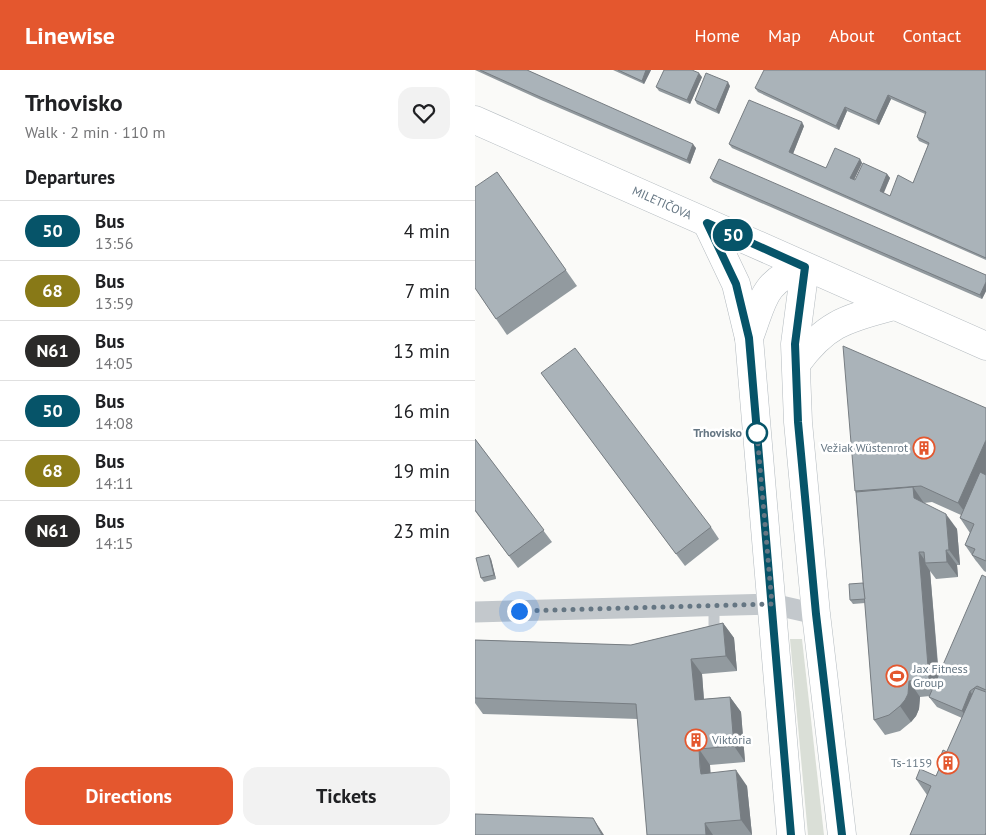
<!DOCTYPE html>
<html lang="en">
<head>
<meta charset="utf-8">
<style>
  body { margin:0; font-family:"PT Sans",sans-serif; background:#f2f2f2; color:#202124; height:100vh; display:flex; flex-direction:column; font-size:19px; white-space:nowrap }
  * { box-sizing:border-box; margin:0 }
  p { font-size:16px; color:#757577 }
  .icon { flex:none; width:28px; height:28px; fill:none; stroke:currentColor; stroke-width:2; stroke-linecap:round; stroke-linejoin:round }
  .map { position:relative; flex:1; overflow:hidden }
  .details { display:flex; flex-direction:column; background:#fff; width:475px }
  .details>* { flex:none }
  .badge { padding:0 10px; border-radius:16px; font-size:18px; line-height:32px }
  .you { position:absolute; width:25px; height:25px; margin:-12px; border:4px solid #fff; border-radius:50%; background:#1a73e8; box-shadow:0 0 0 8px #1a73e833 }
  .map>.badge { position:absolute; translate:-50% -50%; box-shadow:0 0 0 2px #fff }
  h2 { padding:0 25px; font-size:19px; line-height:45px }
  .round { display:grid; place-items:center; flex:none; width:52px; height:52px; border-radius:15px; background:#f2f2f2 }
  .summary { display:flex; align-items:center; justify-content:space-between; height:85px; padding:0 25px }
  h1 { font-size:24px; font-weight:700; line-height:38px }
  .action { display:flex; gap:10px; margin-top:auto; padding:10px 25px }
  .action a { flex:1; height:58px; border-radius:15px; background:#e4572e; color:#fff; font-size:20px; font-weight:700; line-height:58px; text-align:center }
  .action a+a { background:#f2f2f2; color:#202124 }
  ul { padding:0; list-style:none }
  li { display:flex; align-items:center; gap:15px; height:60px; padding:0 25px; border-top:1px solid #e0e0e0 }
  li div { flex:1 }
  li b { display:block; font-size:19px }
  li em { font-style:normal }
  li .badge { min-width:55px; font-weight:700; text-align:center }
  header { display:flex; align-items:center; gap:30px; box-sizing:border-box; height:70px; padding:0 25px; background:#e4572e; color:#fff }
  header strong { font-size:24px }
  nav { display:flex; gap:28px; margin-inline-start:auto; font-size:18px }
  main { display:flex; flex:1; min-height:0 }
  .map>svg:first-child { display:block }
</style>
</head>
<body>
<header>
<strong>Linewise</strong>
<nav><a>Home</a><a>Map</a><a>About</a><a>Contact</a></nav>
</header>
<main>
<section class="details">
<div class="summary"><div><h1>Trhovisko</h1><p>Walk · 2 min · 110 m</p></div><a class="round"><svg class="icon" aria-label="heart" viewBox="0 0 24 24"><path d="M12 20l-8-8c-3-5 5-10 8-4 3-6 11-1 8 4z"/></svg></a></div>
<h2>Departures</h2>
<ul>
<li><span class="badge" style="background:#065469;color:#fff">50</span><div><b>Bus</b><p>13:56</p></div><em>4 min</em></li>
<li><span class="badge" style="background:#887917;color:#fff">68</span><div><b>Bus</b><p>13:59</p></div><em>7 min</em></li>
<li><span class="badge" style="background:#2b2a29;color:#fff">N61</span><div><b>Bus</b><p>14:05</p></div><em>13 min</em></li>
<li><span class="badge" style="background:#065469;color:#fff">50</span><div><b>Bus</b><p>14:08</p></div><em>16 min</em></li>
<li><span class="badge" style="background:#887917;color:#fff">68</span><div><b>Bus</b><p>14:11</p></div><em>19 min</em></li>
<li><span class="badge" style="background:#2b2a29;color:#fff">N61</span><div><b>Bus</b><p>14:15</p></div><em>23 min</em></li>
</ul>
<div class="action"><a>Directions</a><a>Tickets</a></div>
</section>
<div class="map">
<svg width="511" height="765" viewBox="0 0 511 765">
  <rect width="100%" height="100%" fill="#fafaf8"/>
  <path fill="#dadfd7" d="M315,569H327L349,765H333Z"/>
  <g fill="none" stroke-linecap="round" stroke-linejoin="round">
    <g stroke="#b3babf" stroke-width="29">
      <g id="secondary">
        <path d="M0,50L511,276"/>
        <path d="M232,153L261,214L274,268"/>
        <path d="M330,197L320,274L323,352L341,544L367,765"/>
        <path d="M322,293C352,252 372,249 419,236"/>
        <path d="M316,765L274,268C289,229 287,211 330,197"/>
      </g>
    </g>
    <path stroke="#c3c8cc" stroke-width="11" d="M239,569V535"/>
    <path stroke="#c3c8cc" stroke-width="21" d="M0,542L297,534L341,544"/>
    <use href="#secondary" stroke="#fff" stroke-width="28"/>
  </g>
  <g fill="#929a9f">
    <path d="M0,0H52L221,78L215,94L66,30Z"/>
    <path d="M138,0H176L169,14Z"/>
    <path d="M511,0V190L257,78L254,74L329,56L318,84L351,98L385,89L387,93L379,110H380L412,104L415,108L408,123L415,126L438,113L453,75L444,71L442,67L450,44L416,29L404,55L372,41L364,60L283,22L280,18Z"/>
    <path d="M227,7L215,34L184,21L181,17Z"/>
    <path d="M255,16L244,44L222,34L220,30Z"/>
    <path d="M22,102L102,216L32,265L0,218Z"/>
    <path d="M235,108L511,205V221L507,229L238,112Z"/>
    <path d="M66,303L236,457L244,469L210,496Z"/>
    <path d="M511,338V502L509,501L502,492L501,491L490,475L495,463L485,448L486,445L457,432L449,433L482,459L485,495H482L483,507L461,509L455,501L464,605L511,507V765L452,725L441,709L461,706L465,696L463,693L472,682L487,648L462,637L454,627L455,626L445,627L444,639L441,646L436,652L425,661L410,665L399,650L390,533L378,534L375,530L388,513L381,423L380,421Z"/>
    <path d="M0,369L77,472L43,498L0,441Z"/>
    <path d="M16,489L21,509L9,512L6,508Z"/>
    <path d="M248,553L259,568L262,601L227,604L229,629L255,627L266,642L270,692L235,695V703L272,716L277,765H172L163,649L8,644L0,633V570L156,575Z"/>
  </g>
  <g fill="#777d82">
    <path d="M171,0H176L169,14L167,11Z"/>
    <path d="M224,3L227,7L215,34L212,30Z"/>
    <path d="M253,12L255,16L244,44L241,40Z"/>
    <path d="M413,25L416,29L404,55L401,51Z"/>
    <path d="M370,37L372,41L364,60L361,56Z"/>
    <path d="M327,52L329,56L317,86L314,82Z"/>
    <path d="M218,74L221,78L215,94L212,90Z"/>
    <path d="M385,89L387,93L378,112L375,108Z"/>
    <path d="M412,104L415,108L408,125L405,121Z"/>
    <path d="M511,212V221L507,229L505,225Z"/>
    <path d="M511,370V411L495,449L483,433Z"/>
    <path d="M438,417L449,433L439,428Z"/>
    <path d="M471,444L482,459L485,495L474,480Z"/>
    <path d="M471,480L482,495L483,507L472,492Z"/>
    <path d="M444,482L452,493H450L455,501L465,624L454,609Z"/>
    <path d="M14,485L16,489L21,509L19,505Z"/>
    <path d="M248,553L259,568L262,601L251,586Z"/>
    <path d="M216,589L227,604L230,646L220,630Z"/>
    <path d="M434,611L445,627L444,639L441,646L436,652L425,636Z"/>
    <path d="M495,621L502,632L494,651L487,641Z"/>
    <path d="M255,627L266,642L270,692L259,676Z"/>
    <path d="M224,679L235,695L237,719L226,704Z"/>
    <path d="M261,700L272,716L277,765L266,750Z"/>
    <path d="M118,748L129,765H127Z"/>
    <path d="M230,753L238,765H231Z"/>
  </g>
  <g fill="#aab3b9" stroke="#777d82">
    <path d="M5,0H52L218,74L212,90L63,26Z"/>
    <path d="M143,0H171L167,11Z"/>
    <path d="M189,0H217L224,3L212,30L181,17Z"/>
    <path d="M289,0H511V188L254,74L274,30L327,52L314,82L351,98L360,78L385,89L375,108L380,110L388,93L412,104L405,121L415,126L423,105L438,113L454,73L442,67L451,42L413,25L401,51L370,37L361,56L280,18Z"/>
    <path d="M231,3L253,12L241,40L220,30Z"/>
    <path d="M244,89L511,205V212L505,225L235,108Z"/>
    <path d="M22,102L91,200L21,249L0,218V117Z"/>
    <path d="M368,276L511,338V370L483,433L446,416L380,421Z"/>
    <path d="M100,278L236,457L201,484L66,303Z"/>
    <path d="M0,369L69,460L34,486L0,440Z"/>
    <path d="M505,402L511,405V491L497,485L500,479L490,475L499,454L485,448Z"/>
    <path d="M438,417L439,428L471,444L474,480H471L472,492L450,493L449,482H444L454,609L434,611L433,624L430,630L425,636L414,645L399,650L381,422Z"/>
    <path d="M14,485L19,505L6,508L1,488Z"/>
    <path d="M507,505L511,507V620L502,616L495,621L487,641L454,627Z"/>
    <path d="M388,513L390,529L375,530L374,514Z"/>
    <path d="M248,553L251,586L216,589L220,630L255,627L259,676L224,679L225,697L226,704L261,700L266,750L230,753L231,765H172L161,634L0,628V570L156,575Z"/>
    <path d="M500,618L511,622V763L510,765H435L456,716L441,709L445,699L461,706Z"/>
    <path d="M468,680L472,682L466,695L463,693Z"/>
    <path d="M0,744L118,748L127,765H0Z"/>
  </g>
  <g fill="none" stroke-linecap="round" stroke-linejoin="round">
    <g stroke="#fff" stroke-width="11">
      <path id="line" d="M316,765L274,268L261,214L232,153L330,197L320,274L323,352L341,544L367,765"/>
    </g>
    <use href="#line" stroke="#065469" stroke-width="8"/>
    <path stroke="#657683" stroke-width="5" stroke-dasharray="0 9" d="M44,541L297,534L282,363"/>
  </g>
  <defs>
    <g id="building-ring" transform="scale(1.125)"><circle r="9.5" fill="#fff" stroke="#e4572e" stroke-width="1.5"/><path d="M-4-6H4V6H1V3H-1V6H-4ZM-2.5-4.3h1.7v1.8h-1.7ZM.8-4.3h1.7v1.8H.8ZM-2.5-1h1.7V.8h-1.7ZM.8-1h1.7V.8H.8Z" fill="#e4572e"/></g>
    <g id="stadium-ring" transform="scale(1.125)"><circle r="9.5" fill="#fff" stroke="#e4572e" stroke-width="1.5"/><path d="M0-5a6.5 5 0 1 0 0 10a6.5 5 0 1 0 0-10ZM-3.5-1.8h7v3.6h-7Z" fill="#e4572e"/></g>
  </defs>
  <g fill-rule="evenodd">
    <use href="#building-ring" x="449" y="378"/>
    <use href="#stadium-ring" x="422" y="606"/>
    <use href="#building-ring" x="221" y="670"/>
    <use href="#building-ring" x="473" y="693"/>
  </g>
  <circle fill="#fff" stroke="#065469" stroke-width="2.5" cx="282" cy="363" r="10"/>
  <g text-anchor="middle" stroke-width="5" stroke-linejoin="round" paint-order="stroke">
    <g font-size="12" fill="#657683" stroke="#fff">
      <text transform="translate(187 133) rotate(24)" y="4">MILETIČOVA</text>
    </g>
    <g font-size="12" font-weight="bold" fill="#657683" stroke="#fff" text-anchor="end">
      <text x="267" y="367">Trhovisko</text>
    </g>
    <g font-size="12" fill="#657683" stroke="#fff" text-anchor="end">
      <text x="433" y="382">Vežiak Wüstenrot</text>
      <text x="438" y="603" text-anchor="start">Jax Fitness<tspan x="438" dy="14">Group</tspan></text>
      <text x="237" y="674" text-anchor="start">Viktória</text>
      <text x="457" y="697">Ts-1159</text>
    </g>
  </g>
</svg>
<div class="you" style="left:44px;top:541px"></div>
<b class="badge" style="left:258px;top:165px;background:#065469;color:#fff">50</b>
</div>
</main>
</body>
</html>
